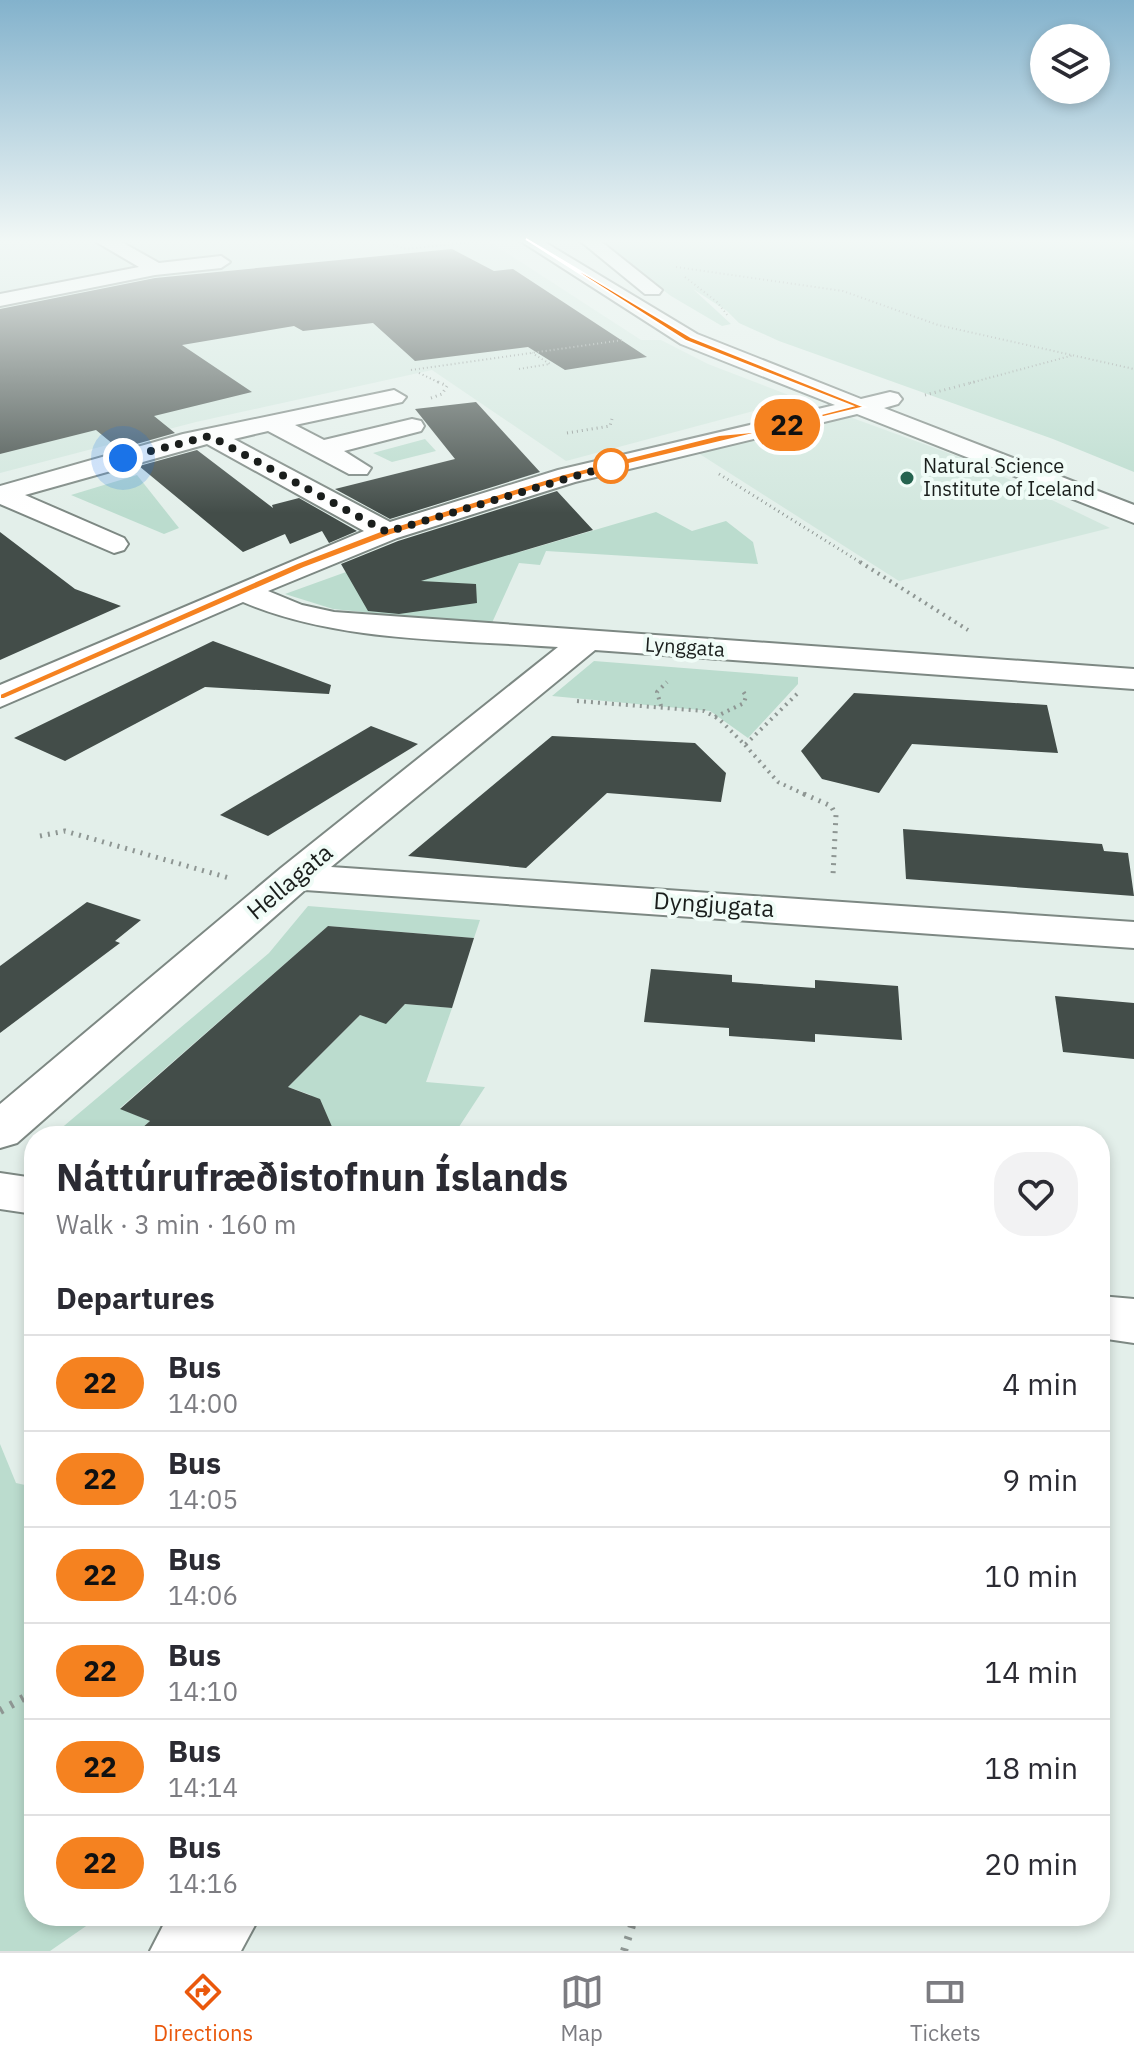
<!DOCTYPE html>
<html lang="en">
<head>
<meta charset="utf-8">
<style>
  body { margin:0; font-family:"IBM Plex Sans",sans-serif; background:#f2f2f3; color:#2b2b33; height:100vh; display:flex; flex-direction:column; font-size:30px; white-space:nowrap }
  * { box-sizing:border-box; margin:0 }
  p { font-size:26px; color:#7c7c81 }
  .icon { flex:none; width:44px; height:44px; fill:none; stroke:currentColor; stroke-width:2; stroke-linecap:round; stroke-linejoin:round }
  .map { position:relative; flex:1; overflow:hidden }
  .details { position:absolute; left:24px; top:1126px; width:1086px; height:800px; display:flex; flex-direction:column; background:#fff; border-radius:32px; box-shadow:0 4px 12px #0003 }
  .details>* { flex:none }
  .badge { padding:0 16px; border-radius:26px; font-size:28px; line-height:52px }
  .fabs { position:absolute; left:1030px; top:24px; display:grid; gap:16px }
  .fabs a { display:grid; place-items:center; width:80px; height:80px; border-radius:50%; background:#fff; box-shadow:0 4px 12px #0003; font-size:40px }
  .you { position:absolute; width:40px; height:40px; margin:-20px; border:6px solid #fff; border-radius:50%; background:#1a73e8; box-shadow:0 0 0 12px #1a73e833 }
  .map>.badge { position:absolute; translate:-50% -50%; box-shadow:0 0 0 4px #fff }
  h2 { padding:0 32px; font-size:30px; line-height:72px }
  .round { display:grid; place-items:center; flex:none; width:84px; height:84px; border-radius:32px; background:#f2f2f3 }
  .head { display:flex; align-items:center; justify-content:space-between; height:136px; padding:0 32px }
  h1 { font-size:38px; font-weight:800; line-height:60px }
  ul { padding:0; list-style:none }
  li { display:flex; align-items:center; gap:24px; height:96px; padding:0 32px; border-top:2px solid #e1e1e2 }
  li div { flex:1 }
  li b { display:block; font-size:30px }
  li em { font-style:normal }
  li .badge { min-width:88px; font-weight:700; text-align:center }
  .dock { display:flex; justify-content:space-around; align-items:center; height:112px; border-top:2px solid #e1e1e2; background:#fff; font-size:22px; color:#7c7c81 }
  .dock a { display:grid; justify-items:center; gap:4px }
  .dock .on { color:#ea580c }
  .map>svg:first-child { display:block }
</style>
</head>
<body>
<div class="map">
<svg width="1134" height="1951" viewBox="0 0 1134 1951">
  <rect width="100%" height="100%" fill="#e3efea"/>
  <g fill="#d2e7de">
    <path d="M0,240H487L641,340H661L708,364L799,399L566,461L432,370L196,422L0,473Z"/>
    <path d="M847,416L973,462L1110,528L899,581L695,451Z"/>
  </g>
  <g fill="#bbdcce">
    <path d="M598,240H1134V472L1053,439L779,341L739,323L727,311L693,289L731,324L722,326L671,296Z"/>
    <path d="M425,439L436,451L392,462L373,453Z"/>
    <path d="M137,475L179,528L164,534L71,495Z"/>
    <path d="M656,512L692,531L726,521L753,542L758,564L546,551L540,565L519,563L491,625L333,609L285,594L468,528L520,552Z"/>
    <path d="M594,661L798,677V684L748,738L710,711L552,696Z"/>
    <path d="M308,906L480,920L474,938L328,926L120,1108L150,1121L133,1136H52L269,953Z"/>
    <path d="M405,1004L452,1008L426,1082L485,1087L453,1136H336L296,1112L311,1095L288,1087L360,1015L386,1023Z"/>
    <path d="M0,1444L16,1483L34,1487V1916H142L135,1921L113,1919L89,1924L50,1951H0Z"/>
  </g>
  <g fill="#434d49">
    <path d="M452,249L494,271L513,269L647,357L565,370L528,347L415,361L373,323L303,331L294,326L182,345L252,392L154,416L175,433L119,449L96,430L0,454V309L155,278Z"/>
    <path d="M476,402L540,472L390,519L335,489L455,459L415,409Z"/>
    <path d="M197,450L273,508L272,505L299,498L357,531L329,543L322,531L290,544L285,534L243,552L139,466Z"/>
    <path d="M557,491L593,530L421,581L476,584L477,603L399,614L368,611L341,564L398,541Z"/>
    <path d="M0,532L75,589L121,606L0,660Z"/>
    <path d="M213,641L331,685L329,694L205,687L65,761L14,738Z"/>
    <path d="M854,693L1047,705L1058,753L912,744L879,793L822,779L801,751Z"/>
    <path d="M371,726L418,744L268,836L220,815Z"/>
    <path d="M552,736L695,743L726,773L721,802L607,793L526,868L408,856Z"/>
    <path d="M903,829L1102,844L1104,851L1128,853L1134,896L906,879Z"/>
    <path d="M87,902L141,920L115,941L120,943L0,1033V966Z"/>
    <path d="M328,926L474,938L452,1008L405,1004L386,1024L360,1015L288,1087L320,1099L336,1136H133L150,1121L120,1109Z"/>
    <path d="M651,969L732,975V982L815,988V980L898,986L902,1040L815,1034V1042L729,1036V1028L644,1022Z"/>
    <path d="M1055,996L1134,1003V1059L1063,1052Z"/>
  </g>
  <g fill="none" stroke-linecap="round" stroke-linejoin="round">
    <g stroke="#7d8883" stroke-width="4">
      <g id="minor">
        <path d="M93,240H118L159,263L221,256L230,262L221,268L155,275L0,306V294L139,267Z"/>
        <path d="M519,240H541L697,334L861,399L890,392L898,394L902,399L898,404L884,408L1134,505V523L857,414L575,482L397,538L268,591L302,605L334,612L1134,669V689L595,650L331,867L1134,922V948L305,890L17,1143L0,1148V1104L281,868L558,647C453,639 341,643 243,602L0,707V685L364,531L207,444L25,495L124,538L128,544L124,550L114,553L0,504V486L183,434L394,390L406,397L402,402L295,425L324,440L412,419L421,421L424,426L421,431L344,451L371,468L367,474H349L268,431L234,439L390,522L558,470L835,405L681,344Z"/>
        <path d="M579,240H599L662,290L659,294H645Z"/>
        <path d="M0,1173L34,1178V1214L0,1209Z"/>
        <path d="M1100,1296L1134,1299V1343L1100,1338Z"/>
        <path d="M168,1916H260L241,1951H150Z"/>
      </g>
    </g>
    <g stroke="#8e9693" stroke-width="2" stroke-dasharray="1 3" stroke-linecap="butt">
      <path d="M393,245L406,249L494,240"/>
      <path d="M676,267L843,291L938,325L1134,369"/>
      <path d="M685,277L717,302L728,316"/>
      <path d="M519,369L550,364L532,353"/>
      <path d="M411,370L623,340"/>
      <path d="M419,373L440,383"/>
      <path d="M970,383L1074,355"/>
    </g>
    <g stroke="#8e9693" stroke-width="3" stroke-dasharray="1 4" stroke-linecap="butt">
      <path d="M925,395L978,381"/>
      <path d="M431,398L442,394L447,386L436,381"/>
      <path d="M567,433L610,426L612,419"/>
      <path d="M719,474L863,564"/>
    </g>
    <g stroke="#8e9693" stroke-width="4" stroke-dasharray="2 5" stroke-linecap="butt">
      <path d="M860,562L968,630"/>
      <path d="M577,701L704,711L719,719L745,745L800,691"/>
      <path d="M661,706L657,692L667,682"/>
      <path d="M715,717L744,703L746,696L741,688"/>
      <path d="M745,745L778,782L808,796"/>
    </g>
    <g stroke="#8e9693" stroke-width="5" stroke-dasharray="2 6" stroke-linecap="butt">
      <path d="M804,794L831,806L836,815L833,875"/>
      <path d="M40,836L65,831L229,878"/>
    </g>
    <g stroke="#8e9693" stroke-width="8" stroke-dasharray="3 9" stroke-linecap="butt">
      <path d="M0,1711L34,1692"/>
      <path d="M624,1951L635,1916"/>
    </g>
    <use href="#minor" fill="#fff" fill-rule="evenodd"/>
  </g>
  <linearGradient id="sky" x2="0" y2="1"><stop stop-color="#83b2cc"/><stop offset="0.47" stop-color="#f2f8f6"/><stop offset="1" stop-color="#f2f8f6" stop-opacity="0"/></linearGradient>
  <rect width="1134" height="513" fill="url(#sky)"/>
  <path fill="#f58220" stroke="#fff" stroke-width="2" d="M526,239L691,337L865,407L571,478L391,535L304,568L4,699H0V694L297,563L383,530L564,474L719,435L752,432L852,406L686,341Z"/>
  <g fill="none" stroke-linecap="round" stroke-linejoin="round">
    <path stroke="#1a1e1c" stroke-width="8" stroke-dasharray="0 14.4" d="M123,458L210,436L387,532L616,464L611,466"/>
  </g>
  <circle fill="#fff" stroke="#f58220" stroke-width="4" cx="611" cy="466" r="16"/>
  <circle fill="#25634f" stroke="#f0fcf7" stroke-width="3" cx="907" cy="478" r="8"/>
  <g text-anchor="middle" stroke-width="8" stroke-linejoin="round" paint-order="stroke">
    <g font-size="20" fill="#1a1e1c" stroke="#f0fcf7" text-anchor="start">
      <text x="923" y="473">Natural Science<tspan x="923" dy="23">Institute of Iceland</tspan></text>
    </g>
    <g font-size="20" fill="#1a1e1c" stroke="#f0fcf7">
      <text transform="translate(685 647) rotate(4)" y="7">Lynggata</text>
    </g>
    <g font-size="24" fill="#1a1e1c" stroke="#f0fcf7">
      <text transform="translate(290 882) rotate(-40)" y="8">Hellagata</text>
      <text transform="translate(714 905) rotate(4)" y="8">Dyngjugata</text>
    </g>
  </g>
</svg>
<div class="fabs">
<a><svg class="icon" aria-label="layers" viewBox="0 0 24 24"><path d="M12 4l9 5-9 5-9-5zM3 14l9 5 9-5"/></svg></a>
</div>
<div class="you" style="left:123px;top:458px"></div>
<b class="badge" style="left:787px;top:425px;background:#f58220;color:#111">22</b>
<section class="details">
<div class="head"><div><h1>Náttúrufræðistofnun Íslands</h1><p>Walk · 3 min · 160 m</p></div><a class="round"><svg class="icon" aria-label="heart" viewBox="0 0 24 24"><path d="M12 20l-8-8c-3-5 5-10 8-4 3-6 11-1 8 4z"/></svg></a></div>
<h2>Departures</h2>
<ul>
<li><span class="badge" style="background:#f58220;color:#111">22</span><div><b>Bus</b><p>14:00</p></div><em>4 min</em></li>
<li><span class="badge" style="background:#f58220;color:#111">22</span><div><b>Bus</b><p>14:05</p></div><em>9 min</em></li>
<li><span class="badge" style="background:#f58220;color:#111">22</span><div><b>Bus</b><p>14:06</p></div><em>10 min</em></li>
<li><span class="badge" style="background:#f58220;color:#111">22</span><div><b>Bus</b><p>14:10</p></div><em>14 min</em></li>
<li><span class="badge" style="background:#f58220;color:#111">22</span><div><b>Bus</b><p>14:14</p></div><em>18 min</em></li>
<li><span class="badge" style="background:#f58220;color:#111">22</span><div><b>Bus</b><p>14:16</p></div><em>20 min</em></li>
</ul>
</section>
</div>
<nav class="dock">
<a class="on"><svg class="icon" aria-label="directions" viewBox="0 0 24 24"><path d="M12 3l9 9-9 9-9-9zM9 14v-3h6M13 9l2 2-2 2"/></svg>Directions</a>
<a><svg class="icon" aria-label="map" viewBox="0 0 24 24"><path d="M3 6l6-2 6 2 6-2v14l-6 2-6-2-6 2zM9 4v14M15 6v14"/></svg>Map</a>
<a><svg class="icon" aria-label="tickets" viewBox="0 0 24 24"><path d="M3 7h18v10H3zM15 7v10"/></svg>Tickets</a>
</nav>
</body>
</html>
